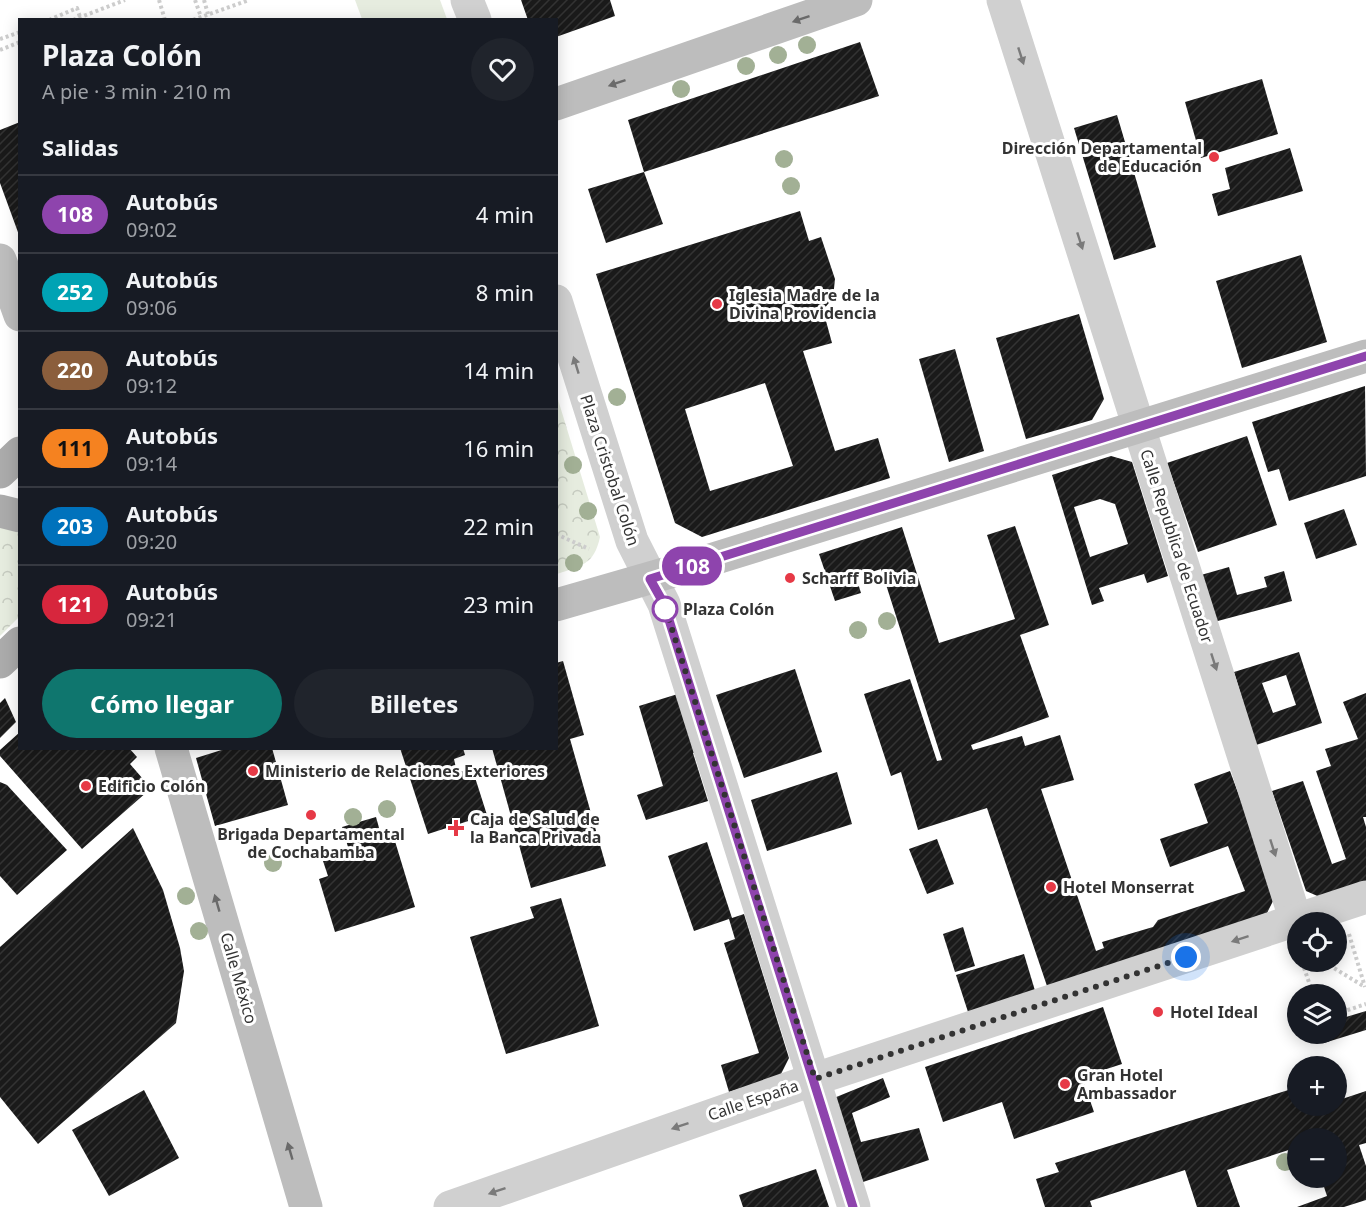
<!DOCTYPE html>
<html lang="es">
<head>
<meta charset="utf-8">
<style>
  body { margin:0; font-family:"Noto Sans",sans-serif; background:#20242c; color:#f1f3f6; height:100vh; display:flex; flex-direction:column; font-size:22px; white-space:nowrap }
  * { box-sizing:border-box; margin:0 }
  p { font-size:20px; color:#9ea1a6 }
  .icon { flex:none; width:33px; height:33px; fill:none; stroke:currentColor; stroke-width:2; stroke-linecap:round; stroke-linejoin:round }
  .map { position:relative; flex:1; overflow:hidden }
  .details { position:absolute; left:18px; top:18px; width:540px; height:732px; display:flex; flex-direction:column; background:#171b24; border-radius:0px; box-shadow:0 3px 15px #0003 }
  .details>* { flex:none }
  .badge { padding:0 12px; border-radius:20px; font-size:21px; line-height:39px }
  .tools { position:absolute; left:1287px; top:912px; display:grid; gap:12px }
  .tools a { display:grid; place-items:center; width:60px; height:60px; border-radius:50%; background:#171b24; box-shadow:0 3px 15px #0003; font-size:30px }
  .you { position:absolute; width:30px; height:30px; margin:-15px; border:4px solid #fff; border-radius:50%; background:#1a73e8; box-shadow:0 0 0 9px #1a73e833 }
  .map>.badge { position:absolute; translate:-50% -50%; box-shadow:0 0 0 3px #fff }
  h2 { padding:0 24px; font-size:22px; line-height:54px }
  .round { display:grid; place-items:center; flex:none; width:63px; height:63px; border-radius:32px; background:#20242c }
  .head { display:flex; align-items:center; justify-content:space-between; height:102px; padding:0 24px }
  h1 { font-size:28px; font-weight:700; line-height:45px }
  .primary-button { display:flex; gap:12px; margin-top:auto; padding:12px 24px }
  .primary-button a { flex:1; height:69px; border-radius:36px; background:#0f766e; color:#fff; font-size:24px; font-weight:700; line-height:69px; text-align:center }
  .primary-button a+a { background:#20242c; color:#f1f3f6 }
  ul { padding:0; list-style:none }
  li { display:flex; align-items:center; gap:18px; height:78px; padding:0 24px; border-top:2px solid #363941 }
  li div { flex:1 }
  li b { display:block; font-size:22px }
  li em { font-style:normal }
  li .badge { min-width:66px; font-weight:700; text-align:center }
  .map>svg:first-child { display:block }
</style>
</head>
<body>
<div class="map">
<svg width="1366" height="1207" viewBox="0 0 1366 1207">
  <defs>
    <pattern id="park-crowns" width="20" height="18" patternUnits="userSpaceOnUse" patternTransform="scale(1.5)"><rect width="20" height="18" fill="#e6ecdf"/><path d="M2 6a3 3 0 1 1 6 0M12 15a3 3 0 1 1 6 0" fill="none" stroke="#c6cbc0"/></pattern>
    <pattern id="building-hatch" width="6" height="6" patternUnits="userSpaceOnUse" patternTransform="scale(1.5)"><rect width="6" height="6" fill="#1a1a1a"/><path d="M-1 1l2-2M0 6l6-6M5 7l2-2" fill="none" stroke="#333"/></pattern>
  </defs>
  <rect width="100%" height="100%" fill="#fff"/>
  <g fill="url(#park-crowns)">
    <path d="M556,393L600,537C594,565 581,566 557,574Z"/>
    <path d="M0,522L20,530L19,617L0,636Z"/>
  </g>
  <path fill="#e6ecdf" d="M355,0H440L447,19H362Z"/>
  <g fill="url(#building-hatch)" fill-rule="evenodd">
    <path d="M521,0H610L615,16L556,37V20H528Z"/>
    <path d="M860,42L879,96L644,172L663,224L606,243L588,189L644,172L628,120Z"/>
    <path d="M1262,79L1278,134L1201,158L1185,102Z"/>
    <path d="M1117,115L1156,247L1114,260L1074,128Z"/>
    <path d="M20,122V235H19L0,183V130Z"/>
    <path d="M1290,148L1303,191L1218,216L1212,194L1230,189L1225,168Z"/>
    <path d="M800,211L809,241L821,237L835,279L833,298L823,310L832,343L803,351L835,451L878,438L890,478L702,537L675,523L596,274ZM765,383L793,466L710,491L685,409Z"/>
    <path d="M1301,255L1327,342L1242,368L1216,281Z"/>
    <path d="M1079,314L1104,399L1092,420L1026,439L996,338Z"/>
    <path d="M955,349L984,451L949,462L919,359Z"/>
    <path d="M1365,386L1366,476L1289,501L1279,469L1268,472L1252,422Z"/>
    <path d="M1247,436L1277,525L1198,552L1167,463Z"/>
    <path d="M1111,456L1132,462L1168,576L1147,583L1144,574L1099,588L1104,601L1092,605L1052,475ZM1100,499L1115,504L1128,544L1090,557L1074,507Z"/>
    <path d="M1344,509L1357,545L1316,559L1304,523Z"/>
    <path d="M1015,526L1049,625L1020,635L1049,717L971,745L973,750L1022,736L1025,746L1060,735L1074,780L1041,789L1096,951L1104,948L1102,942L1153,927L1158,920L1245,891L1228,846L1170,867L1160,839L1208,823L1194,784L1230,771L1276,895L1267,913L1048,989L987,808L918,830L901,772L891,776L864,694L910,679L937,761L942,760L881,569L856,577L861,593L835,601L819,554L902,527L939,643L1015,619L987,535Z"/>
    <path d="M1229,567L1237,595L1267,587L1264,577L1284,571L1292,601L1214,622L1201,575Z"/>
    <path d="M1299,652L1322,723L1256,745L1234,672ZM1286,675L1296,705L1273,713L1262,683Z"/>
    <path d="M563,661L584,735L570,739L606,866L531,888L492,748H556V663Z"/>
    <path d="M795,669L822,752L744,778L716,695Z"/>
    <path d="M681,693L699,751L693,753L708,801L646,820L637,795L663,786L639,706Z"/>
    <path d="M1366,693V817H1363L1366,827V884L1322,898L1306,891L1272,791L1303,781L1332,864L1346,859L1316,771L1331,766L1325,749L1358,739L1343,702Z"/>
    <path d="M5,698L16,722L0,738V703Z"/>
    <path d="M20,732V748H129L137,757L130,764L143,779L141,781L148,791L82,849L0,756V750Z"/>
    <path d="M228,748H272L288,805L215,826L196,758Z"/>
    <path d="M400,748H463L465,755L454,759L457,773L472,768L487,815L428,834Z"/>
    <path d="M837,772L852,824L767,851L751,800Z"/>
    <path d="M0,782L7,785L67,850L17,895L0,876Z"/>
    <path d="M376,817L383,842L394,838L415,907L335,932L319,879L328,876L321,855L348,847L342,827Z"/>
    <path d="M133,828L163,890L180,948L184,971L176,1023L38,1144L0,1097V947Z"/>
    <path d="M937,839L954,884L927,894L909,849Z"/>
    <path d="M707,842L732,918L744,914L789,1058L780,1076L729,1092L721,1065L759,1053L724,943L735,939L729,919L694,931L668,856Z"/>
    <path d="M561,898L599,1026L506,1054L470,937L534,918L530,907Z"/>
    <path d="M963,927L975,966L955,972L943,934Z"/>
    <path d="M1024,954L1036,994L969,1015L956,975Z"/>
    <path d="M1103,1007L1122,1064L1082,1077L1094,1112L1014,1139L1002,1102L943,1122L925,1067Z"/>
    <path d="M1366,1011V1030L1324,1043L1321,1034H1336V1020Z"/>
    <path d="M883,1078L890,1097L852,1113L861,1142L919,1128L929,1160L848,1187L824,1102Z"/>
    <path d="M1298,1087V1106H1336V1101L1366,1091V1143L1359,1145L1366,1166V1200L1344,1207H1297L1327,1196L1321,1178H1336V1138H1298V1147L1227,1170L1240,1207H1197L1185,1170L1090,1201L1092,1207H1045L1036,1179L1059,1172L1055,1163Z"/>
    <path d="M144,1090L179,1158L109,1196L72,1130Z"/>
    <path d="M816,1169L829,1207H743L739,1195Z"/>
  </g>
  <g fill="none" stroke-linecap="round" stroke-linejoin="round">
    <g stroke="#cdcdcd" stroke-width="4" stroke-dasharray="3 3" stroke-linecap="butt">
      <path d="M159,0L165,20"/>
      <path d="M195,0L201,17"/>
      <path d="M204,0L208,14"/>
      <path d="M49,20L77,8L80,17"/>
      <path d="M73,20L125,0"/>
      <path d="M193,20L249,0"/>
      <path d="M0,39L20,32"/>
      <path d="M0,50L20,42"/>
      <path d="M556,534L589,549"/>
      <path d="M1349,934L1365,987"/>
      <path d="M1302,962L1313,994"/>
      <path d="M1324,962L1365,987"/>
      <path d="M1336,1014L1366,1004"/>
    </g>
    <g stroke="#d0d0d0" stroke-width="33">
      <path d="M467,0L475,20"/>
      <path d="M1003,0L1296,921"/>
      <path d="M556,301L632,541L664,604L854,1207"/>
      <path d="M450,1207L815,1079L1366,897"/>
    </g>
    <g stroke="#bdbdbd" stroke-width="33">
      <path d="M556,104L856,0"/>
      <path d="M0,260L20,315"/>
      <path d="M556,605L681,569L1366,356"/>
      <path d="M171,748L306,1207"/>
    </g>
    <g stroke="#ababab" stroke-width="33">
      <path d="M0,472L20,453"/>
      <path d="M0,511L20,516"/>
      <path d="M0,662L20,643"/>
    </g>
  </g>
  <g fill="#a2b095">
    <circle cx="807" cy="45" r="9"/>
    <circle cx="778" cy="55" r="9"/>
    <circle cx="746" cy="66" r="9"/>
    <circle cx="681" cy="89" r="9"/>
    <circle cx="784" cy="159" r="9"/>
    <circle cx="791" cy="186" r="9"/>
    <circle cx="617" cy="397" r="9"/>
    <circle cx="573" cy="465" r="9"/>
    <circle cx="588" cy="511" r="9"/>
    <circle cx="574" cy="563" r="9"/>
    <circle cx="887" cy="621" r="9"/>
    <circle cx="858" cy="630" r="9"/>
    <circle cx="387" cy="809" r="9"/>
    <circle cx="353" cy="817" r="9"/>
    <circle cx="273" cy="863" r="9"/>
    <circle cx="186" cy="896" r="9"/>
    <circle cx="199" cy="931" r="9"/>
    <circle cx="1285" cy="1162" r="9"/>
  </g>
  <defs><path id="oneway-solid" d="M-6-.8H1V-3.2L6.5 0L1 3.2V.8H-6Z" transform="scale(1.5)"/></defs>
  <g fill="#6a6a6a">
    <use href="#oneway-solid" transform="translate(801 19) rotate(161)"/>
    <use href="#oneway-solid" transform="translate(617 83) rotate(161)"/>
    <use href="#oneway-solid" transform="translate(217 903) rotate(-106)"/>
    <use href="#oneway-solid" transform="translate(290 1151) rotate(-106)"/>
  </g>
  <g fill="#7a7a7a">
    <use href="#oneway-solid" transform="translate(1021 56) rotate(72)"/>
    <use href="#oneway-solid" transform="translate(1080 241) rotate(72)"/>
    <use href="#oneway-solid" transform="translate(576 365) rotate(-107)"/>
    <use href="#oneway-solid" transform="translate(1214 662) rotate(72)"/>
    <use href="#oneway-solid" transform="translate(1273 848) rotate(72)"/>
    <use href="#oneway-solid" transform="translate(1240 939) rotate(162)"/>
    <use href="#oneway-solid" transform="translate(680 1126) rotate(161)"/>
    <use href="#oneway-solid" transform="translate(497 1191) rotate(161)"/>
  </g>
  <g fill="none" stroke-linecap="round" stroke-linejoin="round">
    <g stroke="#fff" stroke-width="14">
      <path id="line" d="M853,1207L664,604L650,579L1366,356"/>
    </g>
    <use href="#line" stroke="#8e44ad" stroke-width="9"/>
    <path stroke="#333" stroke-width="6" stroke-dasharray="0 10.8" d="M665,609L664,604L815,1079L1186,957"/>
  </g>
  <g fill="#e63946" stroke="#fff" stroke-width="2">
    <circle cx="1214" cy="157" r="6"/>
    <circle cx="717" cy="304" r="6"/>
    <circle cx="790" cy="578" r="6"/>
    <circle cx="253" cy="771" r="6"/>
    <circle cx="86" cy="786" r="6"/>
    <circle cx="311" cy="815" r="6"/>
    <path d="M453 819h6v6h6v6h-6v6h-6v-6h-6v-6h6z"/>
    <circle cx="1051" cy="887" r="6"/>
    <circle cx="1158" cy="1012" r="6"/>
    <circle cx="1065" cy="1084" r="6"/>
  </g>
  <circle fill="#fff" stroke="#8e44ad" stroke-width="3" cx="665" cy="609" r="12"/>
  <g text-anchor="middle" stroke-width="6" stroke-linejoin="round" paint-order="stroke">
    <g font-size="16" font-weight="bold" fill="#333" stroke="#fff" text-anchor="start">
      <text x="1202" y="154" text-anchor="end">Dirección Departamental<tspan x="1202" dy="18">de Educación</tspan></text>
      <text x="729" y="301">Iglesia Madre de la<tspan x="729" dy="18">Divina Providencia</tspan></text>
      <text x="802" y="584">Scharff Bolivia</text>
      <text x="265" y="777">Ministerio de Relaciones Exteriores</text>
      <text x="98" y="792">Edificio Colón</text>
      <text x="470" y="825">Caja de Salud de<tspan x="470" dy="18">la Banca Privada</tspan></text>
      <text x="311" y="840" text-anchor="middle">Brigada Departamental<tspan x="311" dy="18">de Cochabamba</tspan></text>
      <text x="1063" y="893">Hotel Monserrat</text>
      <text x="1170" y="1018">Hotel Ideal</text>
      <text x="1077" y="1081">Gran Hotel<tspan x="1077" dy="18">Ambassador</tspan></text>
    </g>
    <g font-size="16" fill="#333" stroke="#fff">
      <text transform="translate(610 470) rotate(72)" y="6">Plaza Cristobal Colón</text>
      <text transform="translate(1177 546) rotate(72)" y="6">Calle Republica de Ecuador</text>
      <text transform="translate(239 978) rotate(74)" y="6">Calle México</text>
      <text transform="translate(753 1100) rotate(-19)" y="6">Calle España</text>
    </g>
    <g font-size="16" font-weight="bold" fill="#333" stroke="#fff" text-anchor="start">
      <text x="683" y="615">Plaza Colón</text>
    </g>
  </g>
</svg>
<div class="tools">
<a><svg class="icon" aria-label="locate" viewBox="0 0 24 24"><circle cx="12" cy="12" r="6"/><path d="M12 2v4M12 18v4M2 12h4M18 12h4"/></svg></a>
<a><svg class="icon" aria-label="layers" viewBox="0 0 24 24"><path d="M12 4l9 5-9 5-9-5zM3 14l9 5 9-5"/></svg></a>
<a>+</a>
<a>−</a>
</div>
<div class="you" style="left:1186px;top:957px"></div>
<b class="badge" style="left:692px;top:566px;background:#8e44ad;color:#fff">108</b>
<section class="details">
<div class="head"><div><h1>Plaza Colón</h1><p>A pie · 3 min · 210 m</p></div><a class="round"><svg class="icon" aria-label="heart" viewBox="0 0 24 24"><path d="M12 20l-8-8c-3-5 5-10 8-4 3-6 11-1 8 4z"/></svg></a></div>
<h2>Salidas</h2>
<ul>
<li><span class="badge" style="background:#8e44ad;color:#fff">108</span><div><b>Autobús</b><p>09:02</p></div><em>4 min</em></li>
<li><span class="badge" style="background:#00a3b4;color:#fff">252</span><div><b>Autobús</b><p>09:06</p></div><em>8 min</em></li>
<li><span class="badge" style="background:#8b5e3c;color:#fff">220</span><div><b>Autobús</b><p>09:12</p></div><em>14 min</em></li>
<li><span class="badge" style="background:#f58220;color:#111">111</span><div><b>Autobús</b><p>09:14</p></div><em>16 min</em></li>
<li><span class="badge" style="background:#0072bc;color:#fff">203</span><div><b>Autobús</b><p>09:20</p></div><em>22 min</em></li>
<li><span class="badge" style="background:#d7263d;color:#fff">121</span><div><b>Autobús</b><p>09:21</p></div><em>23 min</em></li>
</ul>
<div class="primary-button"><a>Cómo llegar</a><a>Billetes</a></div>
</section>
</div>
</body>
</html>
